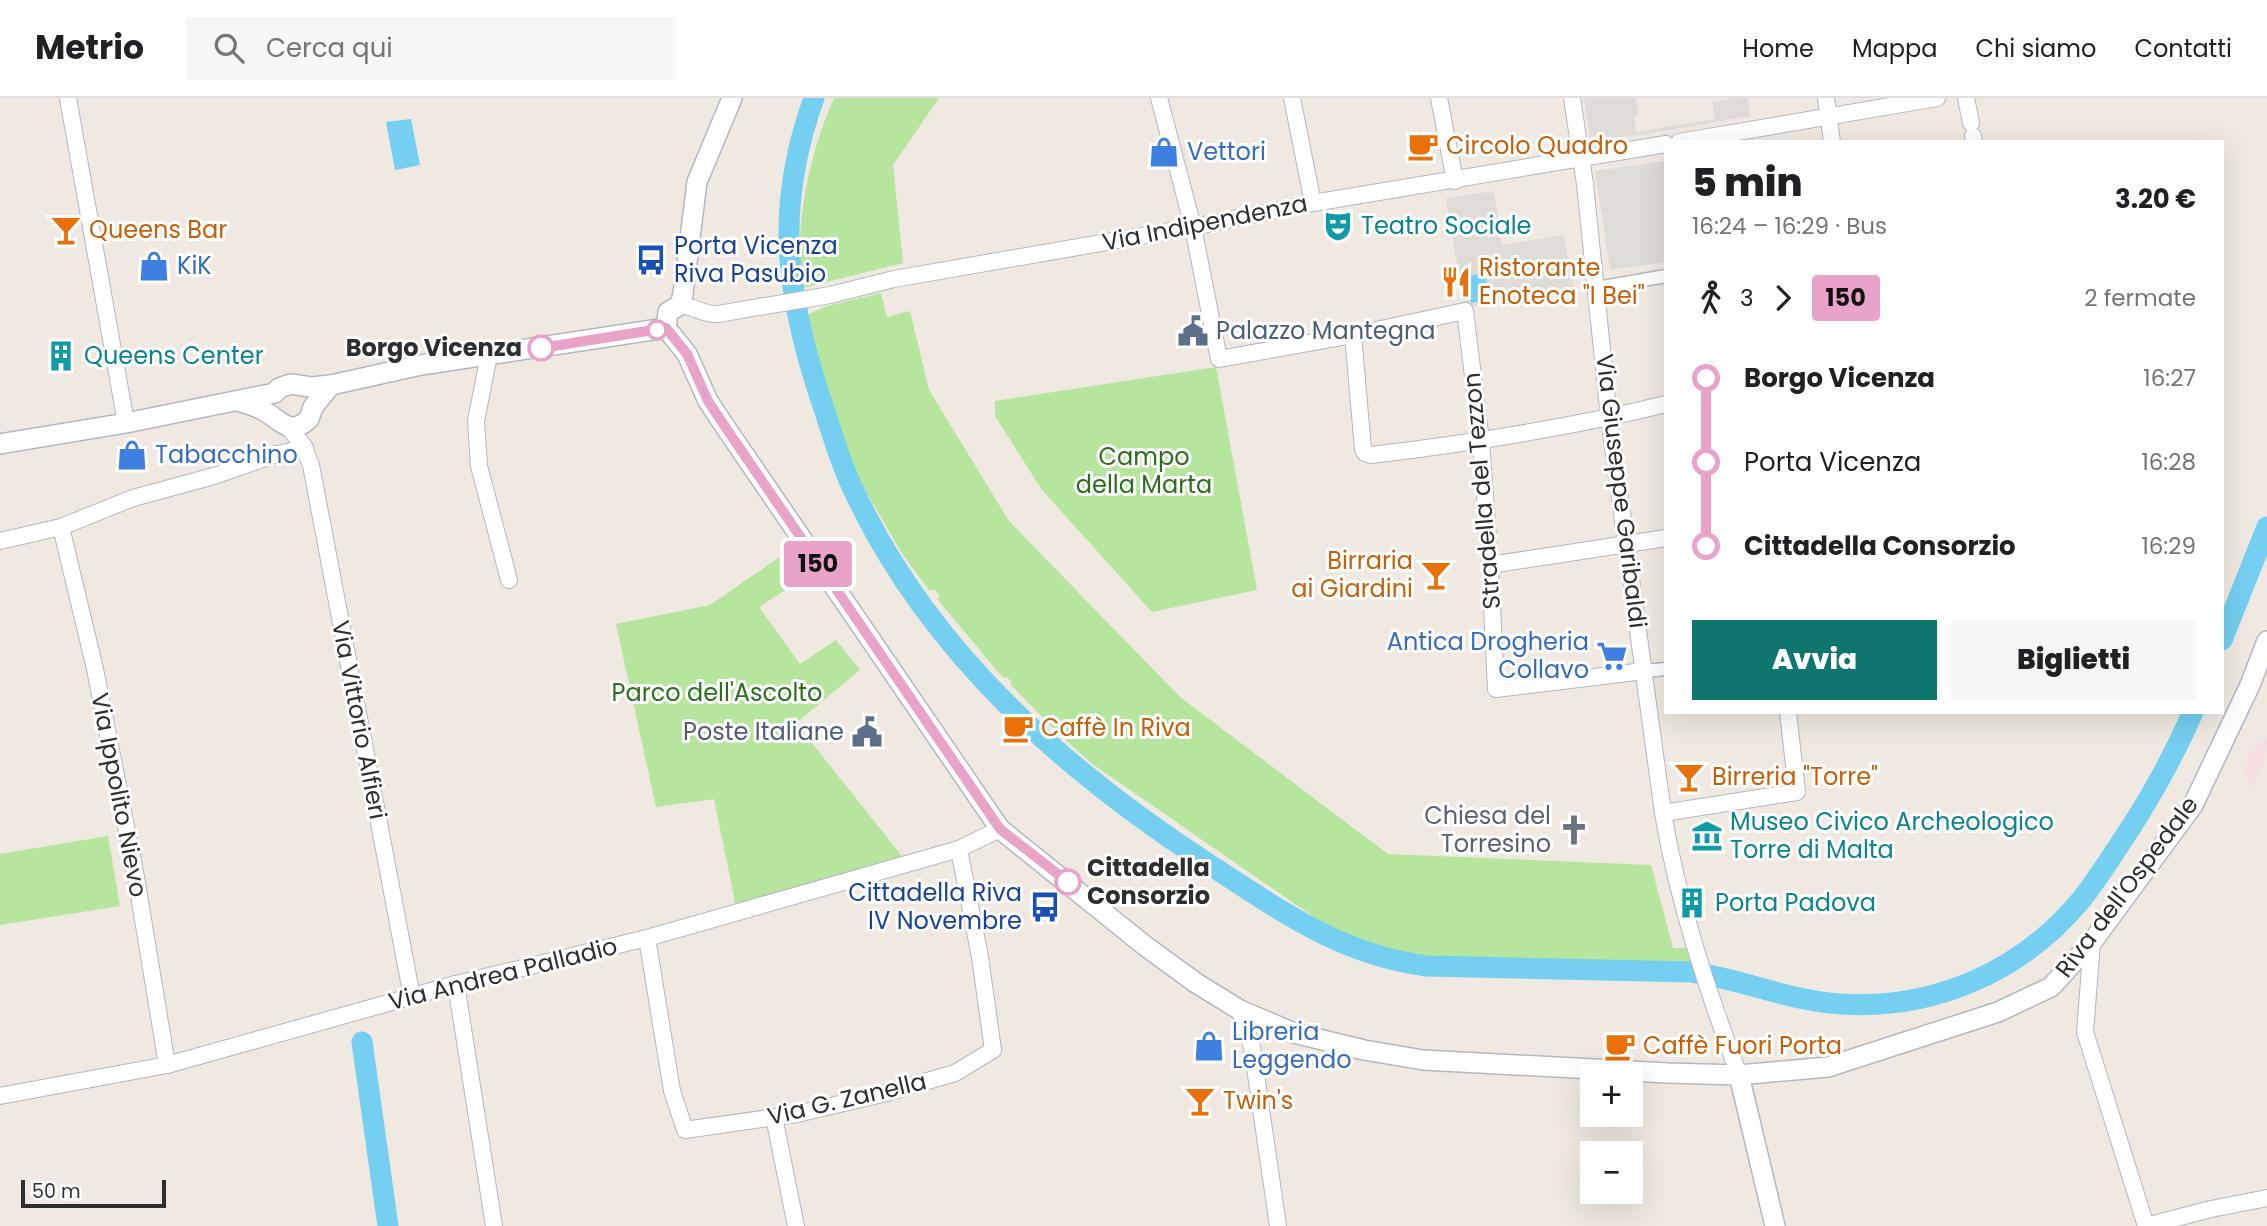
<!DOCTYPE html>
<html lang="it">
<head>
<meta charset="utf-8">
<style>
  body { margin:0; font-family:Poppins,sans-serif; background:#f6f6f6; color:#202124; height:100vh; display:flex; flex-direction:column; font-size:26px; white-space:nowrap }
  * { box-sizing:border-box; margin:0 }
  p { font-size:23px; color:#757577 }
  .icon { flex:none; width:38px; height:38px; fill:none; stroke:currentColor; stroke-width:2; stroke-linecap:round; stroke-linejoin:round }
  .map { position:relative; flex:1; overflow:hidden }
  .panel { position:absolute; left:1664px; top:42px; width:560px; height:574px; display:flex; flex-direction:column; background:#fff; border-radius:0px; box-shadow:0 7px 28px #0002 }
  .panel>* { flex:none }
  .badge { padding:0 14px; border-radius:5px; font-size:24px; line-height:46px }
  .fabs { position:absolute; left:1580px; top:966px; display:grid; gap:14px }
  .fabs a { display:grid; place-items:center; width:63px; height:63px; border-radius:0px; background:#fff; box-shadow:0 7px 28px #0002; font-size:35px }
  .scale { position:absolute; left:21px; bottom:18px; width:145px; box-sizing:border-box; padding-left:7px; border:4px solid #2e2e2e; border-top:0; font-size:19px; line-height:24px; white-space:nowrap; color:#2e2e2e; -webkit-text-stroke:5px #fff; paint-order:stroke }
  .map>.badge { position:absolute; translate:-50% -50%; box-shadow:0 0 0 4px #fff }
  .legs { display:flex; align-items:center; gap:10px; height:77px; padding:0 28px; font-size:23px }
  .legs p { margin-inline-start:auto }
  .headline { display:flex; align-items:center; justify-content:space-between; height:119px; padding:0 28px }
  h1 { font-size:38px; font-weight:800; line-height:52px }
  .primary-button { display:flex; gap:14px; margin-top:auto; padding:14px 28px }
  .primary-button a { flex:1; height:80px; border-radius:0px; background:#0f766e; color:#fff; font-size:28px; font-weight:800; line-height:80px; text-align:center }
  .primary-button a+a { background:#f6f6f6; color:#202124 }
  ul { padding:0 28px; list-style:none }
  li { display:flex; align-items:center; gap:24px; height:84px; font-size:26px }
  li i { display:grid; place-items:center; width:10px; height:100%; margin:0 9px; background:currentColor }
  li i::after { content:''; width:18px; height:18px; margin:-9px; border:5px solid; border-radius:50%; background:#fff }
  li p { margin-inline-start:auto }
  li:first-child i { background:linear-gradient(#0000 50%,currentColor 0) }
  li:last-child i { background:linear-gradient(currentColor 50%,#0000 0) }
  header { display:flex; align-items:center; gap:42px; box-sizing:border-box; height:98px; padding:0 35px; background:#fff; border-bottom:2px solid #e0e0e0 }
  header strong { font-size:33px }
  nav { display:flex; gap:38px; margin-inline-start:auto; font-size:24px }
  .search { width:490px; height:63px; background:#f6f6f6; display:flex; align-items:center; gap:18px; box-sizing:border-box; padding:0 24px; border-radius:0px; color:#757577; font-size:26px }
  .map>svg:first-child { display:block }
</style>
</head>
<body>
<header>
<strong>Metrio</strong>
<div class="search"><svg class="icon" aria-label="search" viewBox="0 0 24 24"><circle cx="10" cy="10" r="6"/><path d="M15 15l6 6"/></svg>Cerca qui</div>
<nav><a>Home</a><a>Mappa</a><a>Chi siamo</a><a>Contatti</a></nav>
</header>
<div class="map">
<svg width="2267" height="1128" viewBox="0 0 2267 1128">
  <rect width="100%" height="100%" fill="#efe9e1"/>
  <path fill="#f5dfe0" d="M2267,640L2266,661L2251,690L2246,677L2247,662L2255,649Z"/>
  <g fill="#b6e59e">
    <path d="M834,0H939L893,67L903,165L799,191C797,124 807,61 834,0Z"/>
    <path d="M881,195L887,219L910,213L929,292L1009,423L1180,599L1388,756L1651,767L1673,850H1687L1693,865L1461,863L1390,855L1334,833L1091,665L1061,638L1011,587V583L1007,579L1003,580L938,502L939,497L935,492H929L903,457L855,375L805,218L827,208Z"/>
    <path d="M1216,269L1257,492L1152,514L1042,392L995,318V303Z"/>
    <path d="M784,456L801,482L759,509L800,566L836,542L860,572L796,625L905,762L736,809L714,701L656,709L616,526L710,507Z"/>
    <path d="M108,738L120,808L0,827V756Z"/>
  </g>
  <g fill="#dfdcd8">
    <path d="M1584,0H1636L1639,17L1634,18L1637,34L1715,21L1712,4L1735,0H1748L1751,18L1591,45Z"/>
    <path d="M1666,63V164L1610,172L1595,73Z"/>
    <path d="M1494,93L1502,147L1564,137L1574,192L1473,208V212L1465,213L1446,100Z"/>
  </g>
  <g fill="#75cff0">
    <path d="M411,21L420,67L395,72L386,24Z"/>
    <path d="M1485,175L1490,202L1471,205L1467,178Z"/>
  </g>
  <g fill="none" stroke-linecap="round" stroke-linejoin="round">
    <g stroke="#75cff0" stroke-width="21">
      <path d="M814,0C775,108 785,192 820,299C831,330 839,363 854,393C929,554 1064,672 1210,767C1283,814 1339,856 1427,868L1691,874C1742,881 1789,903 1841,906C1935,912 2022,873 2081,802C2095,785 2106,767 2118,749C2147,706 2172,662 2193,614"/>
      <path d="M2222,542L2267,429"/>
      <path d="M362,944L388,1128"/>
    </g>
    <g stroke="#b4b7c1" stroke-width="15">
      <g id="pedestrian">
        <path d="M1597,190L1666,178"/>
        <path d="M1644,573L1666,571"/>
      </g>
    </g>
    <g stroke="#b4b7c1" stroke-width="18">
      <g id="minor">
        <path d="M68,0L126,325"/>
        <path d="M1159,0L1193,129L1219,261L1353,237L1465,213L1481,343L1490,467L1496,591L1644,573"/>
        <path d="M1292,0L1313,105"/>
        <path d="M1439,0L1455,83"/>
        <path d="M1572,0L1585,86L1609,320L1663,715C1678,805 1707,891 1739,977"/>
        <path d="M1826,0L1832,44"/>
        <path d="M1966,0L1971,25"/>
        <path d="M1973,38L1974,44"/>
        <path d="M1679,44L1937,0"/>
        <path d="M680,207C694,208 703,217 718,216L830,197L894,181L1193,129L1313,105L1666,46"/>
        <path d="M1353,237L1363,351L1365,355L1371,357C1471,345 1569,330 1666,306"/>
        <path d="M489,257L476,323L479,368L509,482"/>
        <path d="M287,328L303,347L311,367L412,899"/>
        <path d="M61,429L95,571L136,779L167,967"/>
        <path d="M0,443L61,429L133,400L214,378L277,356L305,350"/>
        <path d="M1490,467L1666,440"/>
        <path d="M1663,715L1797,694L1788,614"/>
        <path d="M647,840L672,993L685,1032L797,1016L886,995L955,975L993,952L980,859L959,751"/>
        <path d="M2092,844L2085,934L2146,1128"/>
        <path d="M456,886L494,1128"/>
        <path d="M1240,912L1252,949L1278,1128"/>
        <path d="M0,998L167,967L456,886L647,840L959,751L1000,731"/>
        <path d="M774,1019L796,1128"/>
        <path d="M2146,1128L2211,1111L2267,1100"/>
      </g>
    </g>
    <g stroke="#b4b7c1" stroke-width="22">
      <g id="tertiary">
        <path d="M666,230L687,256L708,303L728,333L1000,731L1144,847L1196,885L1240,912L1294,935L1364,952L1423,962L1668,975L1739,977L1828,969L1998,914L2051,889L2092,844L2193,707L2250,587L2267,543"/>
        <path d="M666,230L668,214L680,207L683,196L697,84L732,0"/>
        <path d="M238,303C247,306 256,308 264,313C281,322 289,339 309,321L313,309L331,287"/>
        <path d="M0,346L126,325L259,298L275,295L279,290L291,286L311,289L331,287L421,267L666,230"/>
        <path d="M1739,977L1775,1128"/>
      </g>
    </g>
    <use href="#pedestrian" stroke="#fff" stroke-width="12"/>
    <use href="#minor" stroke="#fff" stroke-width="16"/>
    <use href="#tertiary" stroke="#fff" stroke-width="19"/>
  </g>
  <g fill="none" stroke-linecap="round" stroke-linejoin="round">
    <g stroke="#fff" stroke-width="16">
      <path id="line-1" d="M541,250L666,230L687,256L708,303L728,333L1000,731L1068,784"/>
    </g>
    <use href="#line-1" stroke="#e9a2c8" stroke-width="10"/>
  </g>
  <defs>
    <g id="cafe-bare" transform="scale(2.415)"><path d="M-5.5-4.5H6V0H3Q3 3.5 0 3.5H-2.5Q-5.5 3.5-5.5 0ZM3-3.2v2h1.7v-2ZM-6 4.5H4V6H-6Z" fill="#e8710a" stroke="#fff" stroke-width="2.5" paint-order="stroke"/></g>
    <g id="shop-bare" transform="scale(2.415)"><path d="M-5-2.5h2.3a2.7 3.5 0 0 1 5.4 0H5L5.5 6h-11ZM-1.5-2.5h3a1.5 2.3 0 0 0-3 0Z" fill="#3f7fe0" stroke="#fff" stroke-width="2.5" paint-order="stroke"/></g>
    <g id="theatre-bare" transform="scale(2.415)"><path d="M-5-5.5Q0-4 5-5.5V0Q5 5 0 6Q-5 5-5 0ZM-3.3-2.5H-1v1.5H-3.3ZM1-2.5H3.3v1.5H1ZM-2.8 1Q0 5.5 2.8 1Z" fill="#0f9aa8" stroke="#fff" stroke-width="2.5" paint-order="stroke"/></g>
    <g id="bar-bare" transform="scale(2.415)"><path d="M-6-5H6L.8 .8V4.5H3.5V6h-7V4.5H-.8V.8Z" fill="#e8710a" stroke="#fff" stroke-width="2.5" paint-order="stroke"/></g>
    <g id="bus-bare" transform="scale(2.415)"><path d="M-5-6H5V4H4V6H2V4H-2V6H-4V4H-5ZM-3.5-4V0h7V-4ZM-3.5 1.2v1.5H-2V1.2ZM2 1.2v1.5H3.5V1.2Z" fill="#1a4fb4" stroke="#fff" stroke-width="2.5" paint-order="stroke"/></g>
    <g id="restaurant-bare" transform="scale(2.415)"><path d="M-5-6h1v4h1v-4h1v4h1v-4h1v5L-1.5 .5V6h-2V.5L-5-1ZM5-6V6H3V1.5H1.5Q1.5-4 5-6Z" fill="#e8710a" stroke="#fff" stroke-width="2.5" paint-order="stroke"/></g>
    <g id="civic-bare" transform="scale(2.415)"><path d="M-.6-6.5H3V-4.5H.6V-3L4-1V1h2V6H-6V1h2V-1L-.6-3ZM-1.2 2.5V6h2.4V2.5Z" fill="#5c6f8a" stroke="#fff" stroke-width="2.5" paint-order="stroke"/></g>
    <g id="building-bare" transform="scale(2.415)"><path d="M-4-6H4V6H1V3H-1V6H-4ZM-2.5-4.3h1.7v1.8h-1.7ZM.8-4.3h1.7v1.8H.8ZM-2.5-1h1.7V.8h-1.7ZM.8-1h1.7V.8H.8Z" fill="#0f9aa8" stroke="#fff" stroke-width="2.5" paint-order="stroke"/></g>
    <g id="supermarket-bare" transform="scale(2.415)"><path d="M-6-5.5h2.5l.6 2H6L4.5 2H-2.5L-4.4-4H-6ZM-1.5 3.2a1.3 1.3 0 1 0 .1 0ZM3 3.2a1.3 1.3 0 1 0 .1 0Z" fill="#3f7fe0" stroke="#fff" stroke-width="2.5" paint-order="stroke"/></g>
    <g id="church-bare" transform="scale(2.415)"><path d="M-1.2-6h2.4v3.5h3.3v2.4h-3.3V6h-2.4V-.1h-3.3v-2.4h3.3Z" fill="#6b7280" stroke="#fff" stroke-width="2.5" paint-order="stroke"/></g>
    <g id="museum-bare" transform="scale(2.415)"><path d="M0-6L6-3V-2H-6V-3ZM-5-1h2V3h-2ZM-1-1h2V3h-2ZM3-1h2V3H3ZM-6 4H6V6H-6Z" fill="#0f9aa8" stroke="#fff" stroke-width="2.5" paint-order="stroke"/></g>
  </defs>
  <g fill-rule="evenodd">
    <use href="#cafe-bare" x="1423" y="48"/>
    <use href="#shop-bare" x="1164" y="54"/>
    <use href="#theatre-bare" x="1338" y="128"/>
    <use href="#bar-bare" x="66" y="132"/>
    <use href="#bus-bare" x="651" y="162"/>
    <use href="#shop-bare" x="154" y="168"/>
    <use href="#restaurant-bare" x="1456" y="184"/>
    <use href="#civic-bare" x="1193" y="233"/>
    <use href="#building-bare" x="61" y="258"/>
    <use href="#shop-bare" x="132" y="357"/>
    <use href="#bar-bare" x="1436" y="477"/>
    <use href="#supermarket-bare" x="1612" y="558"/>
    <use href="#cafe-bare" x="1018" y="630"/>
    <use href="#civic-bare" x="867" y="634"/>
    <use href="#bar-bare" x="1689" y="679"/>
    <use href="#church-bare" x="1574" y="732"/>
    <use href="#museum-bare" x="1707" y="738"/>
    <use href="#building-bare" x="1692" y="805"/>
    <use href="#bus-bare" x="1045" y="809"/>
    <use href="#shop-bare" x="1209" y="948"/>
    <use href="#cafe-bare" x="1620" y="948"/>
    <use href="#bar-bare" x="1200" y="1003"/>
  </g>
  <g fill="#fff" stroke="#e9a2c8" stroke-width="3.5">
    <circle cx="657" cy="232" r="9"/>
    <circle cx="541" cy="250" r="12"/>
    <circle cx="1068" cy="784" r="12"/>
  </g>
  <g text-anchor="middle" stroke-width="6" stroke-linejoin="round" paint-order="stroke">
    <g font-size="24" fill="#c56008" stroke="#fff" text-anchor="start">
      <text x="1446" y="56">Circolo Quadro</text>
      <text x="89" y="140">Queens Bar</text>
      <text x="1479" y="178">Ristorante<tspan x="1479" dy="28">Enoteca "I Bei"</tspan></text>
      <text x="1413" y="471" text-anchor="end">Birraria<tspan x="1413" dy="28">ai Giardini</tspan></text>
      <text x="1041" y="638">Caffè In Riva</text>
      <text x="1712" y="687">Birreria "Torre"</text>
      <text x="1643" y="956">Caffè Fuori Porta</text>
      <text x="1223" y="1011">Twin's</text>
    </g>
    <g font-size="24" fill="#366cbe" stroke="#fff" text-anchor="start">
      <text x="1187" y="62">Vettori</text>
      <text x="177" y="176">KiK</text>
      <text x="155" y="365">Tabacchino</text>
      <text x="1589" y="552" text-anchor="end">Antica Drogheria<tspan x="1589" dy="28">Collavo</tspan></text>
      <text x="1232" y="942">Libreria<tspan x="1232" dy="28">Leggendo</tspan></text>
    </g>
    <g font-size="24" fill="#2e2e2e" stroke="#fff">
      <text transform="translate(1205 125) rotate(-11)" y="8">Via Indipendenza</text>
      <text transform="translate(1482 393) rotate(-95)" y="8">Stradella del Tezzon</text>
      <text transform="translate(1621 393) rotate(83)" y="8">Via Giuseppe Garibaldi</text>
      <text transform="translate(359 622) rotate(79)" y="8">Via Vittorio Alfieri</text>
      <text transform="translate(119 697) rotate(79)" y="8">Via Ippolito Nievo</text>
      <text transform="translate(2127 789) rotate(-53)" y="8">Riva dell'Ospedale</text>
      <text transform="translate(503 876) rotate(-14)" y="8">Via Andrea Palladio</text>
      <text transform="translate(847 1001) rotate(-13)" y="8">Via G. Zanella</text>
    </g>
    <g font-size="24" fill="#0d838f" stroke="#fff" text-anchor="start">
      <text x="1361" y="136">Teatro Sociale</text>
      <text x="84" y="266">Queens Center</text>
      <text x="1730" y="732">Museo Civico Archeologico<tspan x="1730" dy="28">Torre di Malta</tspan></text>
      <text x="1715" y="813">Porta Padova</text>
    </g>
    <g font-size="24" fill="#164399" stroke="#fff" text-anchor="start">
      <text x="674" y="156">Porta Vicenza<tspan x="674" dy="28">Riva Pasubio</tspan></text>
      <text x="1022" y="803" text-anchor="end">Cittadella Riva<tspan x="1022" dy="28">IV Novembre</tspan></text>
    </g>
    <g font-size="24" fill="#4e5e75" stroke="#fff" text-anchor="start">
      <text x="1216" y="241">Palazzo Mantegna</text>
      <text x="844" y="642" text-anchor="end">Poste Italiane</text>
    </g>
    <g font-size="24" font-weight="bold" fill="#2e2e2e" stroke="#fff" text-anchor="end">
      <text x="522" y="258">Borgo Vicenza</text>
      <text x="1087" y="778" text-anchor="start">Cittadella<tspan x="1087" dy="28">Consorzio</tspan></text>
    </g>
    <g font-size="24" fill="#2c6e1b" stroke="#fff">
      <text x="1144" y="367">Campo<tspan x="1144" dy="28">della Marta</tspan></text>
      <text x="717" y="603">Parco dell'Ascolto</text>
    </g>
    <g font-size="24" fill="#5b616d" stroke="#fff" text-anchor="end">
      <text x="1551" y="726">Chiesa del<tspan x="1551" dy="28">Torresino</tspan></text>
    </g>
  </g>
</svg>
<div class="fabs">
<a>+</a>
<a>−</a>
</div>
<div class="scale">50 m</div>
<b class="badge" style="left:818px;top:466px;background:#e9a2c8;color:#111">150</b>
<section class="panel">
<div class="headline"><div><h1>5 min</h1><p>16:24 – 16:29 · Bus</p></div><b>3.20 €</b></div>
<div class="legs"><svg class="icon" aria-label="walk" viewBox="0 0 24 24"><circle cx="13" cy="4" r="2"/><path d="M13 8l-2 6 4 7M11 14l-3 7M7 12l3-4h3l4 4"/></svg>3<svg class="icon" aria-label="forward" viewBox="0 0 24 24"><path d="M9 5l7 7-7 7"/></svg><b class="badge" style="background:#e9a2c8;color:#111">150</b><p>2 fermate</p></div>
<ul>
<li><i style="color:#e9a2c8"></i><b>Borgo Vicenza</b><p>16:27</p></li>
<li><i style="color:#e9a2c8"></i><span>Porta Vicenza</span><p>16:28</p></li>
<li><i style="color:#e9a2c8"></i><b>Cittadella Consorzio</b><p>16:29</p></li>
</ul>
<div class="primary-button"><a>Avvia</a><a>Biglietti</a></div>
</section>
</div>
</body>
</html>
